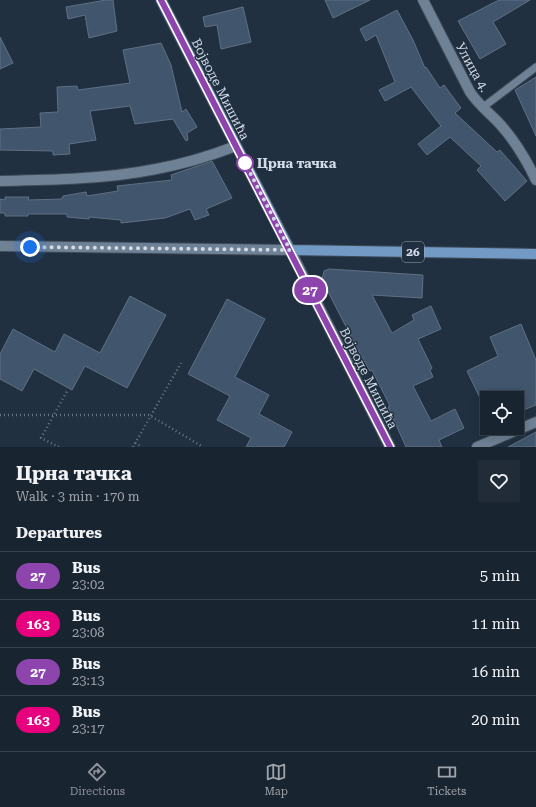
<!DOCTYPE html>
<html lang="en">
<head>
<meta charset="utf-8">
<style>
  body { margin:0; font-family:"Roboto Serif",serif; background:#222c39; color:#f1f3f6; height:100vh; display:flex; flex-direction:column; font-size:15px; white-space:nowrap }
  * { box-sizing:border-box; margin:0 }
  p { font-size:13px; color:#9fa4ab }
  .icon { flex:none; width:22px; height:22px; fill:none; stroke:currentColor; stroke-width:2; stroke-linecap:round; stroke-linejoin:round }
  .map { position:relative; height:447px; overflow:hidden }
  .panel { display:flex; flex-direction:column; background:#192431; flex:1 }
  .panel>* { flex:none }
  .badge { padding:0 8px; border-radius:13px; font-size:14px; line-height:26px }
  .tools { position:absolute; left:480px; top:391px; display:grid; gap:8px }
  .tools a { display:grid; place-items:center; width:44px; height:44px; border-radius:0px; background:#192431; box-shadow:0 2px 10px #0003,0 0 0 1px #37414d; font-size:20px }
  .you { position:absolute; width:20px; height:20px; margin:-10px; border:3px solid #fff; border-radius:50%; background:#1a73e8; box-shadow:0 0 0 6px #1a73e833 }
  .map>.badge { position:absolute; translate:-50% -50%; box-shadow:0 0 0 2px #fff }
  h2 { padding:0 16px; font-size:15px; line-height:36px }
  .round { display:grid; place-items:center; flex:none; width:42px; height:42px; border-radius:0px; background:#222c39 }
  .head { display:flex; align-items:center; justify-content:space-between; height:68px; padding:0 16px }
  h1 { font-size:19px; font-weight:700; line-height:30px }
  ul { padding:0; list-style:none }
  li { display:flex; align-items:center; gap:12px; height:48px; padding:0 16px; border-top:1px solid #37414d }
  li div { flex:1 }
  li b { display:block; font-size:15px }
  li em { font-style:normal }
  li .badge { min-width:44px; font-weight:700; text-align:center }
  .menu { display:flex; justify-content:space-around; align-items:center; height:56px; border-top:1px solid #37414d; background:#192431; font-size:11px; color:#9fa4ab }
  .menu a { display:grid; justify-items:center; gap:2px }
  .menu .current { color:#8c9099 }
  .map>svg:first-child { display:block }
</style>
</head>
<body>
<div class="map">
<svg width="536" height="447" viewBox="0 0 536 447">
  <rect width="100%" height="100%" fill="#213041"/>
  <g fill="#41556c" stroke="#5f7084">
    <path d="M106,0H113L117,31L89,38L85,15L68,19L66,7Z"/>
    <path d="M325,0H370L333,18Z"/>
    <path d="M499,0H530L493,22L506,44L480,59L458,21Z"/>
    <path d="M243,7L251,42L221,49L217,25L205,27L203,17Z"/>
    <path d="M397,10L413,40L425,68L426,67L440,88L444,85L461,108L455,113L497,152L500,150L527,181L505,201L477,170L481,166L450,137L427,155L418,144L441,126L411,87L385,101L379,90L395,82L376,35L366,41L360,29Z"/>
    <path d="M0,37L13,63L0,69Z"/>
    <path d="M161,43L171,65L182,112L186,109L197,127L187,133L188,140L186,141L173,119L135,124L130,106L90,111L96,140L69,144L70,154L53,155V151L0,150V129L41,127L40,113L58,112L57,87L77,86L78,90L130,83L123,50Z"/>
    <path d="M536,77V136L515,90Z"/>
    <path d="M212,161L232,198L206,209L209,215L195,220L190,209L165,218L121,223V220L89,217V219L67,217V214H28V216H5V213H0V199L5,200V197H29L28,200L62,199L63,196L86,192L87,196L118,191L117,186L172,180L171,175Z"/>
    <path d="M329,269L423,275L422,298L372,295L392,333L414,320L412,315L431,306L441,329L418,339L432,368L430,370L433,377L413,386L431,421L455,409L464,428L439,440L442,447H406L388,407L390,406L372,370L370,371L359,352L322,280L324,271Z"/>
    <path d="M130,296L166,315L127,388L85,366L72,390L34,369L22,391L0,379V354L13,329L55,352L64,334L100,353Z"/>
    <path d="M227,299L265,319L235,377L269,395L259,414L292,432L284,447H246L251,438L217,420L230,396L188,374Z"/>
    <path d="M521,324L536,360V405L521,411L517,398H480L467,371L498,356L490,337Z"/>
    <path d="M536,432V447H508Z"/>
  </g>
  <g fill="none" stroke-linecap="round" stroke-linejoin="round">
    <g stroke="#3e4b59" stroke-width="9">
      <path id="lane" d="M482,108L536,67"/>
    </g>
    <g stroke="#3e4b59" stroke-width="12">
      <g id="street">
        <path d="M423,0L470,92C478,104 488,112 498,122C514,139 526,159 536,180"/>
        <path d="M0,181C50,180 107,179 156,169C184,164 210,156 236,146"/>
        <path d="M0,246L290,250"/>
      </g>
    </g>
    <g stroke="#3e4b59" stroke-width="12">
      <g id="secondary">
        <path d="M290,250L390,447"/>
        <path d="M477,447L536,422"/>
      </g>
    </g>
    <g stroke="#3e4b59" stroke-width="12">
      <path id="primary" d="M161,0L290,250L536,254"/>
    </g>
    <g stroke="#697584" stroke-width="2.5" stroke-dasharray="1 3" stroke-linecap="butt">
      <path d="M0,415H149L203,447"/>
      <path d="M135,443L142,447"/>
      <path d="M59,447L41,438L67,391"/>
      <path d="M133,447L181,363"/>
    </g>
    <use href="#lane" stroke="#6f8195" stroke-width="7"/>
    <use href="#street" stroke="#6f8195" stroke-width="10"/>
    <use href="#secondary" stroke="#6f8195" stroke-width="10"/>
    <use href="#primary" stroke="#739ac5" stroke-width="10"/>
  </g>
  <g fill="none" stroke-linecap="round" stroke-linejoin="round">
    <g stroke="#fff" stroke-width="9">
      <path id="line" d="M161,0L390,447"/>
    </g>
    <use href="#line" stroke="#8e44ad" stroke-width="6"/>
    <path stroke="#d2dbe6" stroke-width="4" stroke-dasharray="0 7.2" d="M30,247L290,250L243,159L245,163"/>
  </g>
  <circle fill="#fff" stroke="#8e44ad" stroke-width="2" cx="245" cy="163" r="8"/>
  <g text-anchor="middle" stroke-width="3" stroke-linejoin="round" paint-order="stroke">
    <rect fill="#213041" stroke="#9da8b4" stroke-width="1" x="402" y="242" width="22" height="20" rx="3"/>
    <g font-size="12" font-weight="bold" fill="#d2dbe6">
      <text x="413" y="256">26</text>
    </g>
    <g font-size="13" fill="#d2dbe6" stroke="#213041">
      <text transform="translate(473 67) rotate(61)" y="5">Улица 4.</text>
      <text transform="translate(221 89) rotate(63)" y="5">Војводе Мишића</text>
      <text transform="translate(369 378) rotate(63)" y="5">Војводе Мишића</text>
    </g>
    <g font-size="13" font-weight="bold" fill="#d2dbe6" stroke="#213041" text-anchor="start">
      <text x="257" y="168">Црна тачка</text>
    </g>
  </g>
</svg>
<div class="tools">
<a><svg class="icon" aria-label="locate" viewBox="0 0 24 24"><circle cx="12" cy="12" r="6"/><path d="M12 2v4M12 18v4M2 12h4M18 12h4"/></svg></a>
</div>
<div class="you" style="left:30px;top:247px"></div>
<b class="badge" style="left:310px;top:290px;background:#8e44ad;color:#fff">27</b>
</div>
<section class="panel">
<div class="head"><div><h1>Црна тачка</h1><p>Walk · 3 min · 170 m</p></div><a class="round"><svg class="icon" aria-label="heart" viewBox="0 0 24 24"><path d="M12 20l-8-8c-3-5 5-10 8-4 3-6 11-1 8 4z"/></svg></a></div>
<h2>Departures</h2>
<ul>
<li><span class="badge" style="background:#8e44ad;color:#fff">27</span><div><b>Bus</b><p>23:02</p></div><em>5 min</em></li>
<li><span class="badge" style="background:#e6007e;color:#fff">163</span><div><b>Bus</b><p>23:08</p></div><em>11 min</em></li>
<li><span class="badge" style="background:#8e44ad;color:#fff">27</span><div><b>Bus</b><p>23:13</p></div><em>16 min</em></li>
<li><span class="badge" style="background:#e6007e;color:#fff">163</span><div><b>Bus</b><p>23:17</p></div><em>20 min</em></li>
</ul>
</section>
<nav class="menu">
<a class="current"><svg class="icon" aria-label="directions" viewBox="0 0 24 24"><path d="M12 3l9 9-9 9-9-9zM9 14v-3h6M13 9l2 2-2 2"/></svg>Directions</a>
<a><svg class="icon" aria-label="map" viewBox="0 0 24 24"><path d="M3 6l6-2 6 2 6-2v14l-6 2-6-2-6 2zM9 4v14M15 6v14"/></svg>Map</a>
<a><svg class="icon" aria-label="tickets" viewBox="0 0 24 24"><path d="M3 7h18v10H3zM15 7v10"/></svg>Tickets</a>
</nav>
</body>
</html>
